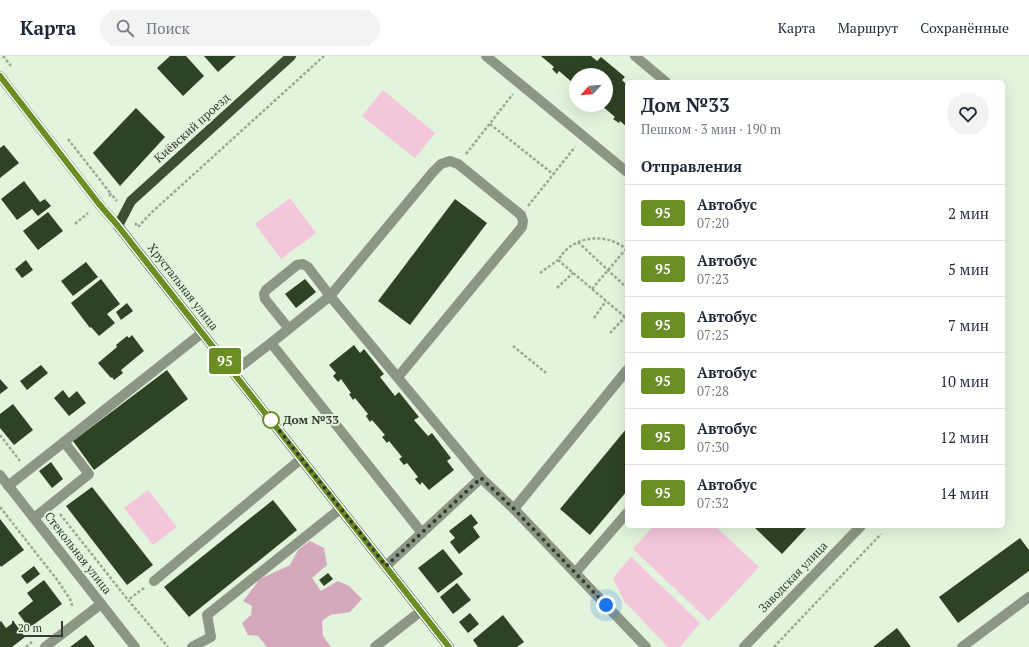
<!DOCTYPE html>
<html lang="ru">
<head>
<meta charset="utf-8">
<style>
  body { margin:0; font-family:"PT Serif",serif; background:#f2f2f3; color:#1f2937; height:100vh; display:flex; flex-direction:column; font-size:15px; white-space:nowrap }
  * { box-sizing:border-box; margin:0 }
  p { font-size:13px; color:#747a83 }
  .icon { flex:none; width:22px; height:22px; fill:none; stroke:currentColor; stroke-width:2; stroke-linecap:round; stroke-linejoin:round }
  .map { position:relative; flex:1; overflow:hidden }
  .drawer { position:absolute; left:625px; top:24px; width:380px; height:448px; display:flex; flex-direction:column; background:#fff; border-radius:6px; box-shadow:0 4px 16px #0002 }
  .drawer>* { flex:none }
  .badge { padding:0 8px; border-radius:3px; font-size:14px; line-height:26px }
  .needle { width:26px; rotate:244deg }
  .tools { position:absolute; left:569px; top:12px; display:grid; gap:8px }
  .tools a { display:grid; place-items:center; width:44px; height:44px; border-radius:50%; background:#fff; box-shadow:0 4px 16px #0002; font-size:20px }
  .scale { position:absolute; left:12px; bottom:10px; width:51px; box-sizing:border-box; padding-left:4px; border:2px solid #353c32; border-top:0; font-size:11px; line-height:14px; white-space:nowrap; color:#353c32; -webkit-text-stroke:3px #e3f4dc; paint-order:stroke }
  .you { position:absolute; width:20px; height:20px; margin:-10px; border:3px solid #fff; border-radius:50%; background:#1a73e8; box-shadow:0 0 0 6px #1a73e833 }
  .map>.badge { position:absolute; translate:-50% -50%; box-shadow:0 0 0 2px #fff }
  h2 { padding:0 16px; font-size:15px; line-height:36px }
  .round { display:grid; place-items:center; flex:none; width:42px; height:42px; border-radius:21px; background:#f2f2f3 }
  .overview { display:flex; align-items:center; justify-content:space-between; height:68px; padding:0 16px }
  h1 { font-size:19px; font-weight:700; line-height:30px }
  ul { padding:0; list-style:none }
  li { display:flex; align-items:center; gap:12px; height:56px; padding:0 16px; border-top:1px solid #e0e1e3 }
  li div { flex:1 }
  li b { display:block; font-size:15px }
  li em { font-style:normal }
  li .badge { min-width:44px; font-weight:700; text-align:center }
  header { display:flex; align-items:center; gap:24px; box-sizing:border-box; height:56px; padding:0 20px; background:#fff; border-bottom:1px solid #e0e1e3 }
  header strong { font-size:19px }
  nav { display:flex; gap:22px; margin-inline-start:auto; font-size:14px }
  .search { width:280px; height:36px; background:#f2f2f3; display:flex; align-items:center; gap:10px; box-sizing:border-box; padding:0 14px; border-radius:22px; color:#747a83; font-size:15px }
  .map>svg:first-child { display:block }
</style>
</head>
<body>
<header>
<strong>Карта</strong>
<div class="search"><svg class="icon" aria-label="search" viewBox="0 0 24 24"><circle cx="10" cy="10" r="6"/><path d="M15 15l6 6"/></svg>Поиск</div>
<nav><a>Карта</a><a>Маршрут</a><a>Сохранённые</a></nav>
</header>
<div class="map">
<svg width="1029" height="591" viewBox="0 0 1029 591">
  <rect width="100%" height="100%" fill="#e3f4dc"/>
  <g fill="#f3c6db">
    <path d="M383,34L435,77L415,102L362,60Z"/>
    <path d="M290,142L316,177L281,203L255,168Z"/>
    <path d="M148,434L177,471L153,489L124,452Z"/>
    <path d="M654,470H715L759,511L709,565L633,493Z"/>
    <path d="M631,501L700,567L680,591H668L624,545L613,522Z"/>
  </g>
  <path fill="#d5a8be" d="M310,485L324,492L327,509L312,522L321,535L338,525L349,530L362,543L350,556L330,559L322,565L323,580L331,591H267L258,580L248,579L242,567L251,559L252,550L243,545L260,523L290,509L298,494Z"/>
  <g fill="#2e4323">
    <path d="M170,0H186L204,20L183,40L157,12Z"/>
    <path d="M204,0H236L218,16Z"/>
    <path d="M541,0H591L597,5L601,1L625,21L622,24L627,29V71L620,65L619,67L613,63L615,61L601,49H606V19H576V33L571,30L573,27L559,15L557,18L552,13L554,11Z"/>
    <path d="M136,52L165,81L120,130L93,97Z"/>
    <path d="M4,89L19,107L0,122V92Z"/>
    <path d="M24,125L40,146L45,143L51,150L38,160L32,153L17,164L1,143Z"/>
    <path d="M455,143L487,167L410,269L378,245Z"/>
    <path d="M48,156L63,175L38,194L23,175Z"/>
    <path d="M26,204L33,214L22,222L15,213Z"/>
    <path d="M86,206L98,221L73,240L61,225Z"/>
    <path d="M101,223L120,248L107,258L115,267L99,280L91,271L90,272L71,247Z"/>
    <path d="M305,223L316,236L296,252L285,238Z"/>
    <path d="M127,247L133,255L121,264L116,256Z"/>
    <path d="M132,279L144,295L121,314L123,317L114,324L112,321L111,322L98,307L117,291L116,289L127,280L129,282Z"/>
    <path d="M354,289L360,297L364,293L384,318L380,321L395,340L399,336L419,361L414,364L428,380L432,377L451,402L447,405L454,414L429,434L422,426L420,429L415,423L418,421L407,407L404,409L399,403L402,401L389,385L387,387L382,381L385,379L372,364L370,366L366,360L368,358L355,342L353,344L349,338L351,337L341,323L338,326L333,320L336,317L329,309Z"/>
    <path d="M41,309L48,317L27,334L20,325Z"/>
    <path d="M167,314L188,343L94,414L73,385Z"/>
    <path d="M0,323L8,332L0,338Z"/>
    <path d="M63,334L69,342L77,335L86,347L69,360L54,342Z"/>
    <path d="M13,348L33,374L14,389L0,372V358Z"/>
    <path d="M627,372V435L590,479L560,453Z"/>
    <path d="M51,406L63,423L52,432L39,415Z"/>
    <path d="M92,431L153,509L127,529L66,450Z"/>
    <path d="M273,444L297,474L189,561L164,531Z"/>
    <path d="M471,458L478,467L473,471L480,481L459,498L450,486L455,482L449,475Z"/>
    <path d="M0,463L24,494L1,511L0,509Z"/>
    <path d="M753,470H808L782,498Z"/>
    <path d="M1020,482L1029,494V515L958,567L939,541Z"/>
    <path d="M443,493L463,518L438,537L418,512Z"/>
    <path d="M34,510L40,518L27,528L21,520Z"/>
    <path d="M328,517L333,523L324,530L319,524Z"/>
    <path d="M44,524L62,548L29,572L18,557L33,545L27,537Z"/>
    <path d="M457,527L471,544L453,558L440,541Z"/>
    <path d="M470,557L479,568L468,577L459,566Z"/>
    <path d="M503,559L524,586L517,591H478L473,584Z"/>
    <path d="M1,565L6,572L14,566L25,581L12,591H0V566Z"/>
    <path d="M897,572L911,591H873Z"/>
    <path d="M86,579L95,591H70Z"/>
  </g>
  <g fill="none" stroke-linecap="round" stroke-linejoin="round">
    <g stroke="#9aa795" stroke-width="2.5" stroke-dasharray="3 2" stroke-linecap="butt">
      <path d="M3,0L11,10"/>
      <path d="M490,68L553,118"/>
      <path d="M68,83L111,138"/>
      <path d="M466,98L513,38"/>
      <path d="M109,140L111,138L117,145"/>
      <path d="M528,150L575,91"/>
      <path d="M135,167L138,171L151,157L324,0"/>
      <path d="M75,168L88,157"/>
      <path d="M578,186L627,232"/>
      <path d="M540,217L558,204"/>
      <path d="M557,232L573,217"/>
      <path d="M592,233L626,193"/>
      <path d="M625,261L558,204C561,200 563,197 566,194C583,178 611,179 627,194"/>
      <path d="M594,262L606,245"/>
      <path d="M610,277L627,259"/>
      <path d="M513,290L546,317"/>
      <path d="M0,379L20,405"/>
      <path d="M0,451L58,525L70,543L73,552"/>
      <path d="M60,458L128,544"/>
      <path d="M144,532L128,544L168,591"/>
      <path d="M26,591L32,586"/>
      <path d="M774,591L881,478"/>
    </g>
    <g stroke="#8b9686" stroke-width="10">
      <path d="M486,0L627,116"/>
      <path d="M635,0L666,26"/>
      <path d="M0,20L99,148L118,170"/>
      <path d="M271,287L330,240L308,211L303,208L297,209L266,234L264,238L265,243L289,273"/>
      <path d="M233,316L271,287L422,477"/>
      <path d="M398,321L522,171L523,165L521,159L458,108L450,105L441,108L433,116L330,240L481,422L514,453L646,591"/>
      <path d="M64,386L202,277"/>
      <path d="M0,419L135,591"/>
      <path d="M8,430L64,386L89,418L34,462"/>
      <path d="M514,453L627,314"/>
      <path d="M386,510L481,422"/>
      <path d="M575,517L627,457"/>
      <path d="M154,525L301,403"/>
      <path d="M45,591L101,548"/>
      <path d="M192,591L211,581L207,559L340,453"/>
      <path d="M375,591L421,555"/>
      <path d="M744,591L861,470"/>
      <path d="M962,591L1029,541"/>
    </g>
    <path stroke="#3c4f33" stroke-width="10" d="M291,0L131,145L118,170L449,591"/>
  </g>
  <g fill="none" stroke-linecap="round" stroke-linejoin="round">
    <g stroke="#fff" stroke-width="9">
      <path id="line" d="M0,20L99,148L118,170L449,591"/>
    </g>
    <use href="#line" stroke="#6b8e23" stroke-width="6"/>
    <path stroke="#353c32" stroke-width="4" stroke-dasharray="0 7.2" d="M271,364L386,510L481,422L514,453L606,549"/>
  </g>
  <circle fill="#fff" stroke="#6b8e23" stroke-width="2" cx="271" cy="364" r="8"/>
  <g text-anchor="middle" stroke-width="4" stroke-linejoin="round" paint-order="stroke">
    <g font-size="12" fill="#353c32" stroke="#e3f4dc">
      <text transform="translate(192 72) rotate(-42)" y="4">Киёвский проезд</text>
      <text transform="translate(183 231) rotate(52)" y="4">Хрустальная улица</text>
      <text transform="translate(78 497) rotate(52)" y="4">Стекольная улица</text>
      <text transform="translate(793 521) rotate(-46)" y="4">Заводская улица</text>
    </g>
    <g font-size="12" font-weight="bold" fill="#353c32" stroke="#e3f4dc" text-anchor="start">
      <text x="283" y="368">Дом №33</text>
    </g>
  </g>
</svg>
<div class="tools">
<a><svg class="needle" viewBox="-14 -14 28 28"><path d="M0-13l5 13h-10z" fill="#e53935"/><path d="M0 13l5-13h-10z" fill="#747a83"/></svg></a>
</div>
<div class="scale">20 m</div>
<div class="you" style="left:606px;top:549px"></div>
<b class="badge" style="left:225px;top:305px;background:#6b8e23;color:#fff">95</b>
<section class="drawer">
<div class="overview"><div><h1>Дом №33</h1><p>Пешком · 3 мин · 190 m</p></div><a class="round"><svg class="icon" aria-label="heart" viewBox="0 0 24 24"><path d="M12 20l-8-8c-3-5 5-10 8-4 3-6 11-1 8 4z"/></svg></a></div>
<h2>Отправления</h2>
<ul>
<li><span class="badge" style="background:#6b8e23;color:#fff">95</span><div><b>Автобус</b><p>07:20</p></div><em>2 мин</em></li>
<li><span class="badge" style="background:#6b8e23;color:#fff">95</span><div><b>Автобус</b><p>07:23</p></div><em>5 мин</em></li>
<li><span class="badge" style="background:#6b8e23;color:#fff">95</span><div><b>Автобус</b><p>07:25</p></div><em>7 мин</em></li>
<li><span class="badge" style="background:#6b8e23;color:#fff">95</span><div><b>Автобус</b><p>07:28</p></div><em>10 мин</em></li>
<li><span class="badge" style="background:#6b8e23;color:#fff">95</span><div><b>Автобус</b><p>07:30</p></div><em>12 мин</em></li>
<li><span class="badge" style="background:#6b8e23;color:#fff">95</span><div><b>Автобус</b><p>07:32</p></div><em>14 мин</em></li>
</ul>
</section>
</div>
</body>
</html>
